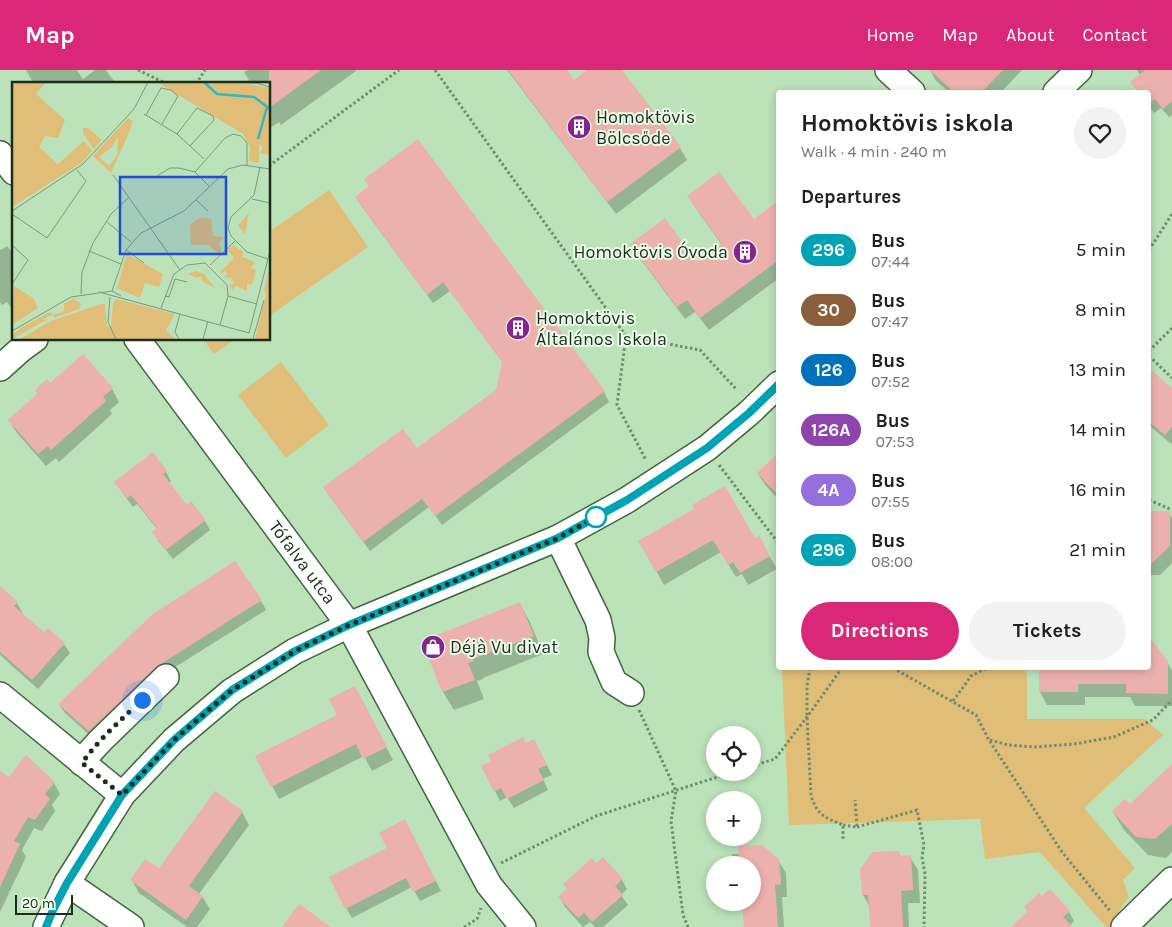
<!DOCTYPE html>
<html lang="en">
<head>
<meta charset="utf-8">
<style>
  body { margin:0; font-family:Karla,sans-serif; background:#f2f2f2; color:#202124; height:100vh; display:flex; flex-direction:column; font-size:19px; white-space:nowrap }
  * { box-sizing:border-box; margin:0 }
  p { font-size:16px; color:#757577 }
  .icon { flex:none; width:28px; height:28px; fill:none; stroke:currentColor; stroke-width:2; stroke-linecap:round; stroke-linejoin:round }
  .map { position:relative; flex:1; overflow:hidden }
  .side { position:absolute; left:776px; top:20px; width:375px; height:580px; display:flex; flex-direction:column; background:#fff; border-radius:5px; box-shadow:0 2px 8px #0003 }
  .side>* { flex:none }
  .badge { padding:0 10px; border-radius:16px; font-size:18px; line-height:32px }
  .buttons { position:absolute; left:706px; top:656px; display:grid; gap:10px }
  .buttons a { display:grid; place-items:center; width:55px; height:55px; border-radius:50%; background:#fff; box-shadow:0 2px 8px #0003; font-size:25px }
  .scale { position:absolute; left:15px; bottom:12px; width:58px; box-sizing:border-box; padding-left:5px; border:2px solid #1d2c1c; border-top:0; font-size:14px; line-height:18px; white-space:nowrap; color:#1d2c1c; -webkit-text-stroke:4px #e9fde8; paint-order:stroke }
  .you { position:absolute; width:25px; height:25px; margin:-12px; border:4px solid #fff; border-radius:50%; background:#1a73e8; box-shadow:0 0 0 8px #1a73e833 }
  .map>.badge { position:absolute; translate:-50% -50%; box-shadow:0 0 0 2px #fff }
  h2 { padding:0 25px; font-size:19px; line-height:45px }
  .round { display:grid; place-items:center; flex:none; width:52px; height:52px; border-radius:26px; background:#f2f2f2 }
  .summary { display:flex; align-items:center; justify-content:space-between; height:85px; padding:0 25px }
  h1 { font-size:24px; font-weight:700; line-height:38px }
  .primary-button { display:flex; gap:10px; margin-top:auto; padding:10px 25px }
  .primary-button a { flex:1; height:58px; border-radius:30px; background:#db2777; color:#fff; font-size:20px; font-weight:700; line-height:58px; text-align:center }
  .primary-button a+a { background:#f2f2f2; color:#202124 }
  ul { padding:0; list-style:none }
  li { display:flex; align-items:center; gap:15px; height:60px; padding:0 25px }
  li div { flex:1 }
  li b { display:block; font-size:19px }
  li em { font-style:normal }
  li .badge { min-width:55px; font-weight:700; text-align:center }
  header { display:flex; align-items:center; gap:30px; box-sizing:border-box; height:70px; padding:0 25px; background:#db2777; color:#fff }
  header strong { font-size:24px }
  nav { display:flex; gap:28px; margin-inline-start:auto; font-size:18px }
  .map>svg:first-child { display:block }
</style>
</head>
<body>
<header>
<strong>Map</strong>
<nav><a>Home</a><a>Map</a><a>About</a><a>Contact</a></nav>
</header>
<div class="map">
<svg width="1172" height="857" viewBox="0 0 1172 857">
  <rect width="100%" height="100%" fill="#bbe2b9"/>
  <g fill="#e1be78">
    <path d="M329,120L368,177L269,246V162Z"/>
    <path d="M203,269H236L214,284Z"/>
    <path d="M281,292L329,355L286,388L238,325Z"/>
    <path d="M782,598H1023L1027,604V649H1145L1163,665L1084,738L1135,798L1123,810L1129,827L1118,842L1125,850L1119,857H1106L1040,782L985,789L980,749L789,755Z"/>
  </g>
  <g fill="#0003">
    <path d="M26,0H77L83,9L95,0H106L116,14H34Z"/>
    <path d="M248,0H356V1L281,55L279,52L270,58L269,56V14H244L249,10L244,2Z"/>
    <path d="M507,0H565L574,11L589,0H620L680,78L687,90L616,144Z"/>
    <path d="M930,0H1022L1001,22H949L936,11Z"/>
    <path d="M1137,0H1172V45L1169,47L1161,38L1154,43L1149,36V22H1138L1137,21L1132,12L1140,5Z"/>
    <path d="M417,71L604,322L609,332L442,455L429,437L370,481L330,427L324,418L417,380L497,321L503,293L450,221L433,233L362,137L356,127L370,117Z"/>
    <path d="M689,126L754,150L779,132V208L709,260L695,242L685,249L639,187L631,174L697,193L722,175L696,139Z"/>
    <path d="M7,176L14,185V242L7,232L2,235L0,232V179L1,180Z"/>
    <path d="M1153,303L1172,319V373L1171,374L1149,355V308Z"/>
    <path d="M50,314L112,319L119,332L110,340L112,344L59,392L56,388L46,396L17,363L9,350Z"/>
    <path d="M779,384V430L766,416L758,404Z"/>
    <path d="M166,402L171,411L168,413L187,437L205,451L210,460L173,489L159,472L154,463L158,460L137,434L133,437L122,422L116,412Z"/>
    <path d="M696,440L754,469L758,467L777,499L748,515L742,504L736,507L721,482L664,515L640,472Z"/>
    <path d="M1149,442L1169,443L1172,448V493L1160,505H1149Z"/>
    <path d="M0,519L17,533L22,542L21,544L44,563L64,574L70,583L38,619L0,585Z"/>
    <path d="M261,531L266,540L161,606L95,670L65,643L59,634Z"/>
    <path d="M520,534L530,552L543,584L483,608V609L477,611L484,629L454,640L443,622L423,571Z"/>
    <path d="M1149,573H1152L1167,592L1172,601V636H1135L1130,627H1085V635H1047L1040,622V598H1149Z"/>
    <path d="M362,630L393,690L372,701L364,686L279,729L272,716L338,645Z"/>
    <path d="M526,674L539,680L552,705L543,709L548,720L514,738L507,727L500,731L495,721L493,691Z"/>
    <path d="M1172,696V782L1166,788L1148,785L1124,760L1113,742L1130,736Z"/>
    <path d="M9,709L54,713L60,724L52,735L55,741L42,761L34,758L22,780L26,787L0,842V715Z"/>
    <path d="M242,742L249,755L199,824L202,826L210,839L197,857H187L139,823L132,810L159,800Z"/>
    <path d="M410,761L441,821L420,831L412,817L352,848L346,838L388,779Z"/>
    <path d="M898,782L901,787H910L918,800L920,833H908L909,857H871L870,837L863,825Z"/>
    <path d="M732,784H739L778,790L786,803L787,827H782L784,857H745L752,832V795H732Z"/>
    <path d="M596,795L622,810L627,819L621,825L628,835L603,857H595L590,852L583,857L565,837L560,827L568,820L564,814Z"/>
    <path d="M1042,828L1069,842L1074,851L1069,856L1070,857H1012L1028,842L1025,837Z"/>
  </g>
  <g fill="#edb1ad">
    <path d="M269,0H321L269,38Z"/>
    <path d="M508,0H567L574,10L587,0H622L681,77L607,132Z"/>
    <path d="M930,0H1003L982,22H954Z"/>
    <path d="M1145,0H1172V31L1163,39L1155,29L1149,34V22H1139L1130,12Z"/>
    <path d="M418,69L605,321L435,446L422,429L363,472L323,417L403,359L417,378L496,320L502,292L443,212L427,225L355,127L369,116L364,109Z"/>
    <path d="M719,102L754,149L779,130V190L700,248L687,230L677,237L630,174L665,148L697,192L722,174L687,126Z"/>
    <path d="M83,284L113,318L103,327L106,331L51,380L48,376L38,384L8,350L37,324L35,320L47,309L50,313Z"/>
    <path d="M1149,298L1172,318V357L1165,365L1149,352Z"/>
    <path d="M153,382L167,401L163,404L187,435L191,431L206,450L166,480L152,462L157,458L131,425L127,428L114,412Z"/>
    <path d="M779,382V426L757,403Z"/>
    <path d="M725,416L755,468L759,465L770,486L740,503L733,492L728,495L713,470L656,502L638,471L694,439L692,435Z"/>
    <path d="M1149,441H1170V476L1149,496Z"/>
    <path d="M235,491L262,530L156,597L89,661L58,634L153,544Z"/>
    <path d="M0,516L18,532L14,536L44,562L48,558L65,573L32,610L0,582Z"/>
    <path d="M520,532L534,566L473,589L474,591L468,593L475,610L442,622L422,571Z"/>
    <path d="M1149,567L1168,591V624L1126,623V614H1078V622H1039V598H1149Z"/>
    <path d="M355,616L387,677L363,689L356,674L271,717L255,686L337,645L329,629Z"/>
    <path d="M523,667L526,673L534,669L547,695L538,699L544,710L507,729L501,718L494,722L481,696L491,691L488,685Z"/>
    <path d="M26,685L55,712L45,724L50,729L35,750L28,747L14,771L20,774L0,817V701L9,707Z"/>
    <path d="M1172,694V754L1155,769L1136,767L1112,741L1125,729L1130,734Z"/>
    <path d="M215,721L243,741L189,816L203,826L186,850L130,810L145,789L159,798Z"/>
    <path d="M405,749L436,811L413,822L406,808L345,839L329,807L387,778L379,763Z"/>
    <path d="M762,775L779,789L781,814L775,815L778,857H744L742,832H752V795H739L738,776Z"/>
    <path d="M899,781V786L911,785L913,820L901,821L903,857H870L868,825H862L860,799L873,782Z"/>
    <path d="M603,787L623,809L615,816L623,825L592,852L584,843L578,848L558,827L567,819L563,814L592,788L596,793Z"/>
    <path d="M1050,819L1070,841L1063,847L1073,857H1011L1028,841L1024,837L1039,823L1042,826Z"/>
    <path d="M299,834L331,857H282Z"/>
  </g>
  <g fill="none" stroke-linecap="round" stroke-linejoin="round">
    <g stroke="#416440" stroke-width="28">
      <g id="minor">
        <path d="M888,0L912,22"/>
        <path d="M1056,22L1079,0"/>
        <path d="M0,84L14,102"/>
        <path id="s1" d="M137,269L349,555L489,815L523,857"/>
        <path d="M0,298L20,280L35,269"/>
        <path d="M558,468L598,550L602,568L601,582L614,612L631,623"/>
        <path d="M0,625L122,725"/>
        <path d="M82,693L90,682L100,671L166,607"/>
        <path d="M67,813L131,857"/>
        <path d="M46,857L67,813L122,725L174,670L232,621L295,581L349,555L558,468L627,430L707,378L749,343L779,314"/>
        <path d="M1124,857L1172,810"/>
      </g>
    </g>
    <g stroke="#708c6e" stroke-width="3" stroke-dasharray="2.5 2.5" stroke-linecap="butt">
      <path d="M138,0L167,14"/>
      <path d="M435,0L626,266L617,335L646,390"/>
      <path d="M196,14L205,0"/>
      <path d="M269,96L399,0"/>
      <path d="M1149,180L1172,144"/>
      <path d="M626,266L700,280L736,319"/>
      <path d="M1149,281L1172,258"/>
      <path d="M1149,286L1172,308"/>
      <path d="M719,395L779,474"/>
      <path d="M1149,430L1172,440"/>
      <path d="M810,598L807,616V647L811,726C818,746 824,747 843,755V769"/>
      <path d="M893,598L976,645L989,670L1062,782L1110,841"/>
      <path d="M953,631L971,606L987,598"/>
      <path d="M639,640L676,721L671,751L683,845L688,857"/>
      <path d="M990,670L1008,675L1035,677L1074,674L1114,667L1153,650L1172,630"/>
      <path d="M752,696L775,689L807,647L842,598"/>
      <path d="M843,755L857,757L855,730"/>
      <path d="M857,757L917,740L924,775L922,787L925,804L924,857"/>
      <path d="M501,793L596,746L733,702"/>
      <path d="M464,857L477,849L481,838"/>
    </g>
    <use href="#minor" stroke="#fff" stroke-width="25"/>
  </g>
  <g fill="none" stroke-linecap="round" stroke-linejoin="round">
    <g stroke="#fff" stroke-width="11">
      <path id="line" d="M46,857L53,840L67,813L122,725L174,670L232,620L295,581L349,555L558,468L627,430L707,378L749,343L779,314"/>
    </g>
    <use href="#line" stroke="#00a3b4" stroke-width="8"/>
    <path stroke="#1d2c1c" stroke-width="5" stroke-dasharray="0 9" d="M142,630C121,650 99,669 82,693L122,725L174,670L232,620L295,581L349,555L558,468L596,447"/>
  </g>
  <defs>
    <g id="building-disc" transform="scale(1.25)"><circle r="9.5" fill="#84248e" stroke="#e9fde8"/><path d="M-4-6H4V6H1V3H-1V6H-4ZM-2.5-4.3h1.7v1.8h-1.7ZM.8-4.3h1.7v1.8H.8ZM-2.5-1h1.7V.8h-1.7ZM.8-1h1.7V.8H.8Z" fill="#fff"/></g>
    <g id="shop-disc" transform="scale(1.25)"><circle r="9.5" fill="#84248e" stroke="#e9fde8"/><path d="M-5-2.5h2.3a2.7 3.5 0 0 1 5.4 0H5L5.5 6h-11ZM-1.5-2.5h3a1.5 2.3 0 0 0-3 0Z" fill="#fff"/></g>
  </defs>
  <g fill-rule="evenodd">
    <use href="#building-disc" x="579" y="57"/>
    <use href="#building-disc" x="745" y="182"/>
    <use href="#building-disc" x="518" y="258"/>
    <use href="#shop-disc" x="433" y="577"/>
  </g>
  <circle fill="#fff" stroke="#00a3b4" stroke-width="2.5" cx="596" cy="447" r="10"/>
  <g text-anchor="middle" stroke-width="4" stroke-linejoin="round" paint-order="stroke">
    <g font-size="18" fill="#1d2c1c" stroke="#e9fde8" text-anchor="start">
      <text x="596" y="53">Homoktövis<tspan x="596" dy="21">Bölcsőde</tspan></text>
      <text x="728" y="188" text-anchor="end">Homoktövis Óvoda</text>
      <text x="536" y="254">Homoktövis<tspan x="536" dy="21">Általános Iskola</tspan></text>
      <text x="450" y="583">Déjà Vu divat</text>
    </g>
    <g font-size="18" fill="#1d2c1c" stroke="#e9fde8">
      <text dy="6" stroke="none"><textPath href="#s1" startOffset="278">Tófalva utca</textPath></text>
    </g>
  </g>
  <g transform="translate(12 12)">
    <rect width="258" height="258" fill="#bbe2b9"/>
    <path d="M0,0H34L24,12L53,38L46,56L33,54L27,65L46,82L72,59L80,69L71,80L0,125ZM145,0L233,1L257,6V73L248,71L251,65L247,62V81L237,79L238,65L231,52ZM116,36L121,39L116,53L99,91L81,74ZM106,55L105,73L97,84L87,75L100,65ZM71,46H76L90,58L82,67L71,52ZM237,131L236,136L233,153L226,143ZM190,135L199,137L201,154L213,155L206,162L210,167L208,173L196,163H179L178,142ZM221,163L231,170L230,175L243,180L239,186L244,188L240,203L235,202V209L224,204L220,208L218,203L222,201L219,195L214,196L212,194L216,192L212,188L210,192L208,190L222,176L215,168ZM115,172L151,192L147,205L133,201L128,216L105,206ZM257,186V257H243L254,212L252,209ZM184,189L192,192L204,207L190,199L189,194L185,196L176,192ZM2,204L21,216L26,226L0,243ZM62,217L69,222L67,227L42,236L41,233L52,229V221ZM104,217L163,232L154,248L163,257H8L39,239L89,222H93L95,245L99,244L101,221ZM38,230L41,232L30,238L36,237L0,257V253L10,245Z" fill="#e1be78" fill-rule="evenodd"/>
    <path fill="none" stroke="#2ab9c5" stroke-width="2.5" d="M192,0L205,12L242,15L258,27M246,57L255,25"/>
    <path fill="none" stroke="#7c997a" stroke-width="1" d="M210,0L244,1L258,5M132,32L165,52L192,77M134,33L149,6L159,8L166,14L150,42M165,52L185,26L201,34L202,38L178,64M248,85L242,113L219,135L216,146L219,154L235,170L256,177M183,90L213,56L221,52L229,54L235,61V83M101,93L168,188M145,94L158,86H167L183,90L197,104M240,117L258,121M184,118L196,129M0,129L71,82L122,27L136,0M0,132L35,156L74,99L65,88M94,139L119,160M0,163L16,178L0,202M114,168L132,181M77,169L109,182M198,183L223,159M100,209L114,168L129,151L172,129L216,87L231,83L258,87M87,210L237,251L258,169M69,212L70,190L81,161L99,132L117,115M153,214L157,215L163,197L175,200M216,214L245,222M98,215L96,240L104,257M149,226L162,192L175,183L193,181L215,203L216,214L208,243M0,249L59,215L100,209L109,214M167,257L163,250L168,232M191,257L196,239M241,257L252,218"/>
    <path fill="#1d4ed8" fill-opacity="0.15" stroke="#1d4ed8" stroke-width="2.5" d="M108,95H214V172H108Z"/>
    <rect width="258" height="258" fill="none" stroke="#1d2c1c" stroke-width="2.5"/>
  </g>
</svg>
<div class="buttons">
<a><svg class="icon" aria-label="locate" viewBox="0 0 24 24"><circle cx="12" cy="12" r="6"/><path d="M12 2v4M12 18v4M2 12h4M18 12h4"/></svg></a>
<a>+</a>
<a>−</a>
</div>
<div class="scale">20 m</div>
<div class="you" style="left:142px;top:630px"></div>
<section class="side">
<div class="summary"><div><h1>Homoktövis iskola</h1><p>Walk · 4 min · 240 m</p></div><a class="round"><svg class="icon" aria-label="heart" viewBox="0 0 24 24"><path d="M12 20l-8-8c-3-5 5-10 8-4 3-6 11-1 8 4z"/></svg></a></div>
<h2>Departures</h2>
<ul>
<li><span class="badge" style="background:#00a3b4;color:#fff">296</span><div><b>Bus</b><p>07:44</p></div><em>5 min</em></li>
<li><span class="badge" style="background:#8b5e3c;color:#fff">30</span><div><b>Bus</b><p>07:47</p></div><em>8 min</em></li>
<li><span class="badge" style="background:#0072bc;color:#fff">126</span><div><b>Bus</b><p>07:52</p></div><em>13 min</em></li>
<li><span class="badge" style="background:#8e44ad;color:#fff">126A</span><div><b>Bus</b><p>07:53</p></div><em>14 min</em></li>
<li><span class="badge" style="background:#9370db;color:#fff">4A</span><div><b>Bus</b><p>07:55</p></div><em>16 min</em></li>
<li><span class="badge" style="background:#00a3b4;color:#fff">296</span><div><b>Bus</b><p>08:00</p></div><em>21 min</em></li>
</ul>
<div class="primary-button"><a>Directions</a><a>Tickets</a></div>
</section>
</div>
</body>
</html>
